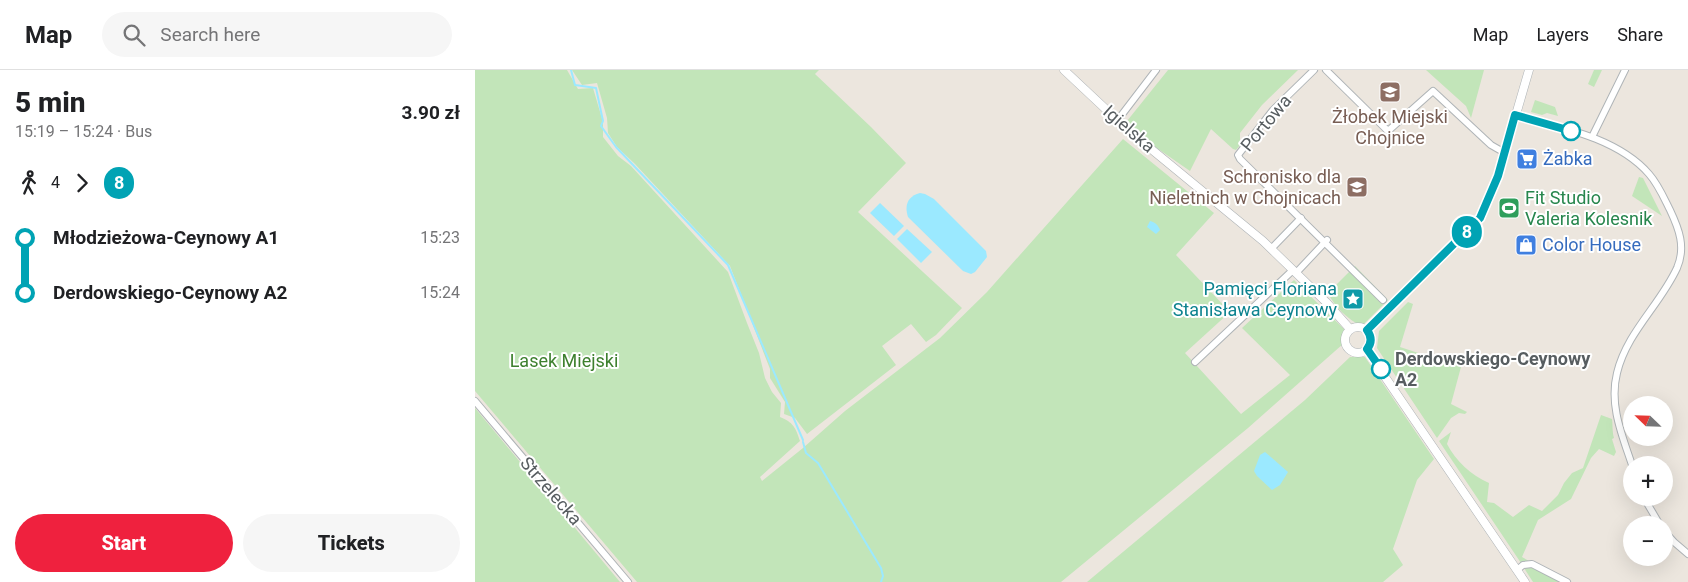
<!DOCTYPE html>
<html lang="en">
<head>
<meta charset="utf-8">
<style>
  body { margin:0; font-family:Roboto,sans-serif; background:#f6f6f6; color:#202124; height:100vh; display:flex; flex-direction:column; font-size:19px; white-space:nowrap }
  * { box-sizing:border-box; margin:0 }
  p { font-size:16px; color:#757577 }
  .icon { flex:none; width:28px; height:28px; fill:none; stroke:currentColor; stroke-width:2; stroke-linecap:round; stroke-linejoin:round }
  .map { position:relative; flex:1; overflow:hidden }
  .panel { display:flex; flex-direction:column; background:#fff; width:475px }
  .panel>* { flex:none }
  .badge { padding:0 10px; border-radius:16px; font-size:18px; line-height:32px }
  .needle { width:32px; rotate:293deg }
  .controls { position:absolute; left:1148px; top:326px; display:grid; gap:10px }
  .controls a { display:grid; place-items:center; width:50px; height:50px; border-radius:50%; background:#fff; box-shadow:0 5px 20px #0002; font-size:25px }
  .map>.badge { position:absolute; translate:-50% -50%; box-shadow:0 0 0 2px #fff }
  .legs { display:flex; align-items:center; gap:8px; height:55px; padding:0 15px; font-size:16px }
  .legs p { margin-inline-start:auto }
  .summary { display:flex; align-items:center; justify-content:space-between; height:85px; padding:0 15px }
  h1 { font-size:28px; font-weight:800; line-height:38px }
  .cta { display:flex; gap:10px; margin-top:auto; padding:10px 15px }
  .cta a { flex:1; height:58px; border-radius:30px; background:#ef213e; color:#fff; font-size:20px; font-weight:800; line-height:58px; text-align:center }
  .cta a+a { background:#f6f6f6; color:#202124 }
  ul { padding:0 15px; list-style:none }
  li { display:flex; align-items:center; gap:18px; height:55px; font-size:19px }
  li i { display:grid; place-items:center; width:8px; height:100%; margin:0 6px; background:currentColor }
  li i::after { content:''; width:12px; height:12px; margin:-6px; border:4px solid; border-radius:50%; background:#fff }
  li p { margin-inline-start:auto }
  li:first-child i { background:linear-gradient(#0000 50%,currentColor 0) }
  li:last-child i { background:linear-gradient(currentColor 50%,#0000 0) }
  header { display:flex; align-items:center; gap:30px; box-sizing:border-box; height:70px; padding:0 25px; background:#fff; border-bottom:1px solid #e0e0e0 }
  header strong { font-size:24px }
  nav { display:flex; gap:28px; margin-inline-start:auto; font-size:18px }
  .search { width:350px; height:45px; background:#f6f6f6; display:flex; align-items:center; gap:12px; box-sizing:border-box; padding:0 18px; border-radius:28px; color:#757577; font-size:19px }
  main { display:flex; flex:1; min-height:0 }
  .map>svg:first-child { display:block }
</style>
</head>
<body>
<header>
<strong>Map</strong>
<div class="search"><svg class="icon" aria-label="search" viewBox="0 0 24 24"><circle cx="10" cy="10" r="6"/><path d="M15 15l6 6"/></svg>Search here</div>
<nav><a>Map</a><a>Layers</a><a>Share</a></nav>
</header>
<main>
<section class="panel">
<div class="summary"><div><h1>5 min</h1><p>15:19 – 15:24 · Bus</p></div><b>3.90 zł</b></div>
<div class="legs"><svg class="icon" aria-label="walk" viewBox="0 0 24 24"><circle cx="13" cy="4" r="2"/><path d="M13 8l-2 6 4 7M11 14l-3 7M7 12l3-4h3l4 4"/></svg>4<svg class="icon" aria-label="forward" viewBox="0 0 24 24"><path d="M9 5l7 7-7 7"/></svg><b class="badge" style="background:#00a3b4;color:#fff">8</b></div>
<ul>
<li><i style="color:#00a3b4"></i><b>Młodzieżowa-Ceynowy A1</b><p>15:23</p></li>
<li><i style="color:#00a3b4"></i><b>Derdowskiego-Ceynowy A2</b><p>15:24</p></li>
</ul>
<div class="cta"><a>Start</a><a>Tickets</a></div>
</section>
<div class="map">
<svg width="1213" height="512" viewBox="0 0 1213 512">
  <rect width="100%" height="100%" fill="#ece6de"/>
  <g fill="#c2e5b9">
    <path d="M0,0H92L103,19L118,18L128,52V67L143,86L156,96L253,202L272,253L284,283L290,308L297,322L306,333L305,347C318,352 321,358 325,371L285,407L287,411L328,378L370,341L465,268L512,222L648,69L739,143L701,185L755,242L710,283L766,344L815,305L767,258L819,210L869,259L868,274L773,358L586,512H162L0,321Z"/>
    <path d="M97,0H344L340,4L396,57L431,93L383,142L487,238L461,265L451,272L436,254L407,276L421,295L332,364L320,348L309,344L310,332L295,308V299L255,196L160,94L142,77L133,63L132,48L122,13L107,15Z"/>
    <path d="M693,0H823L787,35L765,63V75L761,80L758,79L736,59L715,101L676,74L652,51Z"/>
    <path d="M951,0H1009L996,48L991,36Z"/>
    <path d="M1119,0H1127L1119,17L1113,14Z"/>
    <path d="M1060,30L1080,37L1083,46L1072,43L1067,45L1056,42Z"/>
    <path d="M1164,107L1168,108L1187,146L1157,126Z"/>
    <path d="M880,196L913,230L887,256C873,250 859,236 853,223Z"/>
    <path d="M933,232L938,234L925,277L986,297L976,334L992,342L990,344L984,343L976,348L962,368L902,278L904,261Z"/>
    <path d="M875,287H890L959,389L942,410L918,479L928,495L908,512H612L830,330Z"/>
    <path d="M0,338L145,512H0Z"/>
    <path d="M1126,345L1137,349C1138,356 1137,361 1139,368L1137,369L1141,382L1139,386L1124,379L1116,388L1096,429L1063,450L1047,487L1054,491L1046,493L964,371L976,362L972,374C981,391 996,405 1014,413L1012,432L1019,433L1038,447L1054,435L1067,441L1083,425L1089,413L1097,403L1108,398Z"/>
    <path d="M1055,496L1084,512H1058L1049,498Z"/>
  </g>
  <g fill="#9be9ff">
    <path d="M445,123L450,124L459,129L511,181L512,187L500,202L496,204L488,201L433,147C429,135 433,126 445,123Z"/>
    <path d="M405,133L429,156L419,166L395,143Z"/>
    <path d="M675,151C680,152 683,155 685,160L681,164L672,157Z"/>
    <path d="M432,159L457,182L446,193L422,169Z"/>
    <path d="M790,382L813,402L805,415L797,420L782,406L779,401L785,385Z"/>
  </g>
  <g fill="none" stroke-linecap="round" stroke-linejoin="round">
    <g stroke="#9be9ff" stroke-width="2">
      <path d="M96,0L100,15L121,18L128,51L126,56L141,77L253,195L328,370"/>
      <path d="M328,372L331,383L343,393L406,498L408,506L406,512"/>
    </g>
    <g stroke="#afb4b7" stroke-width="8">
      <g id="minor">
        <path d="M839,0L798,40L763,85L765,89L908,230"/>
        <path d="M851,0L913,61L958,21L1016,75L1030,83"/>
        <path d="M1040,45C1085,57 1143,68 1174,104C1183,114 1189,128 1195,140C1204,159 1211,177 1202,198C1185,235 1152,262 1142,303C1134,335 1147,365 1157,395"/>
        <path d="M642,51L681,0"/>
        <path d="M1117,67L1150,0"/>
        <path d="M796,179L826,148"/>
        <path d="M821,203L852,170"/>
        <path d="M720,292L818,200"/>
        <path d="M0,331L153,512"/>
        <path d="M1169,428L1185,455"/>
        <path d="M1189,461L1199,472L1213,484"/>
        <path d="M1042,500L1048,495L1057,494L1092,512"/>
      </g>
    </g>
    <g stroke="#afb4b7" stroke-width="9">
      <g id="tertiary">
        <path d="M589,0L653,60L788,171L851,232L875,259"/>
        <circle cx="883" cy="270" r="13"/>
        <path d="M892,260L1005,148L1023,106L1054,0"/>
        <path d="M891,279L1050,512"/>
      </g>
    </g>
    <use href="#minor" stroke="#fff" stroke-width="6"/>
    <use href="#tertiary" stroke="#fff" stroke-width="8"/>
  </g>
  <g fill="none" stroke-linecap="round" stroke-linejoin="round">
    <g stroke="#fff" stroke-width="11">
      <path id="line-1" d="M906,299L892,279C897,273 897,267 892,260L1005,148L1023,106L1040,45L1096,61"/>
    </g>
    <use href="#line-1" stroke="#00a3b4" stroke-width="8"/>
  </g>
  <defs>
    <g id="school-square" transform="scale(1.125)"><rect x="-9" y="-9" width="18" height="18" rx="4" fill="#8d6e63" stroke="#fff"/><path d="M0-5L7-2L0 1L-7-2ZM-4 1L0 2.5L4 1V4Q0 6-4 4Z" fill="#fff"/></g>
    <g id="supermarket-square" transform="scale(1.125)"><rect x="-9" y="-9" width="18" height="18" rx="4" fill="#3f7fe0" stroke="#fff"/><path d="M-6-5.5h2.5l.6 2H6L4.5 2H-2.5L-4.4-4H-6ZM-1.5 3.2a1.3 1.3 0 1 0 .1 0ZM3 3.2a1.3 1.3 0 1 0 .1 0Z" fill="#fff"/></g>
    <g id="stadium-square" transform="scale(1.125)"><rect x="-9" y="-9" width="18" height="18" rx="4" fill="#2e9e5b" stroke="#fff"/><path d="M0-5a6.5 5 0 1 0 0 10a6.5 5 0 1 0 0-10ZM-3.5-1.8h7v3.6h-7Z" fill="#fff"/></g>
    <g id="shop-square" transform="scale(1.125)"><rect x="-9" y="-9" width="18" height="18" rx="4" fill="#3f7fe0" stroke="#fff"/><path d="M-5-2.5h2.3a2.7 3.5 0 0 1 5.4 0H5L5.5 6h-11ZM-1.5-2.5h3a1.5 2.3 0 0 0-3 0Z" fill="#fff"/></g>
    <g id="sight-square" transform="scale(1.125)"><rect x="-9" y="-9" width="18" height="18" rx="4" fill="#0f9aa8" stroke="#fff"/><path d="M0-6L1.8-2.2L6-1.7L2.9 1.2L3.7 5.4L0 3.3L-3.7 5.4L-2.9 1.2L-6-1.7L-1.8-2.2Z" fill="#fff"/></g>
  </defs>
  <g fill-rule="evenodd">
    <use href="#school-square" x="915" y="22"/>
    <use href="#supermarket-square" x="1052" y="89"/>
    <use href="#school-square" x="882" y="117"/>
    <use href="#stadium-square" x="1034" y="138"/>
    <use href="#shop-square" x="1051" y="175"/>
    <use href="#sight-square" x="878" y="229"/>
  </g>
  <g fill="#fff" stroke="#00a3b4" stroke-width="2.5">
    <circle cx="1096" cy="61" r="9"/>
    <circle cx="906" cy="299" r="9"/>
  </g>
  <g text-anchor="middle" stroke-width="4" stroke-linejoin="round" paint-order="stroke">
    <g font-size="18" fill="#785e54" stroke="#fff">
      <text x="915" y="53">Żłobek Miejski<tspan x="915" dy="21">Chojnice</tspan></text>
      <text x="866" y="113" text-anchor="end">Schronisko dla<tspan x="866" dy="21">Nieletnich w Chojnicach</tspan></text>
    </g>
    <g font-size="18" fill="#575d60" stroke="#fff">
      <text transform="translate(791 53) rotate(-50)" y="6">Portowa</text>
      <text transform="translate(654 59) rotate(41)" y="6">Igielska</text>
      <text transform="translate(76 421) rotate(49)" y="6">Strzelecka</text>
    </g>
    <g font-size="18" fill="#366cbe" stroke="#fff" text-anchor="start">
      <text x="1068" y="95">Żabka</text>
      <text x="1067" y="181">Color House</text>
    </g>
    <g font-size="18" fill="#27864d" stroke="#fff" text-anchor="start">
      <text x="1050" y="134">Fit Studio<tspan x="1050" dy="21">Valeria Kolesnik</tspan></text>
    </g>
    <g font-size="18" fill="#0d838f" stroke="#fff" text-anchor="end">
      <text x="862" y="225">Pamięci Floriana<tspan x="862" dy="21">Stanisława Ceynowy</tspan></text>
    </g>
    <g font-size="18" font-weight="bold" fill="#575d60" stroke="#fff" text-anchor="start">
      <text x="920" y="295">Derdowskiego-Ceynowy<tspan x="920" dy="21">A2</tspan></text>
    </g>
    <g font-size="18" fill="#3e802f" stroke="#fff">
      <text x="89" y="297">Lasek Miejski</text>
    </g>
  </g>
</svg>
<div class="controls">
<a><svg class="needle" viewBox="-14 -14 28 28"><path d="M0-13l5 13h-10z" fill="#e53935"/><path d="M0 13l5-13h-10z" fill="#757577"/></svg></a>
<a>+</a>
<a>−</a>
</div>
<b class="badge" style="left:992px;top:162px;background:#00a3b4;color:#fff">8</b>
</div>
</main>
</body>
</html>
